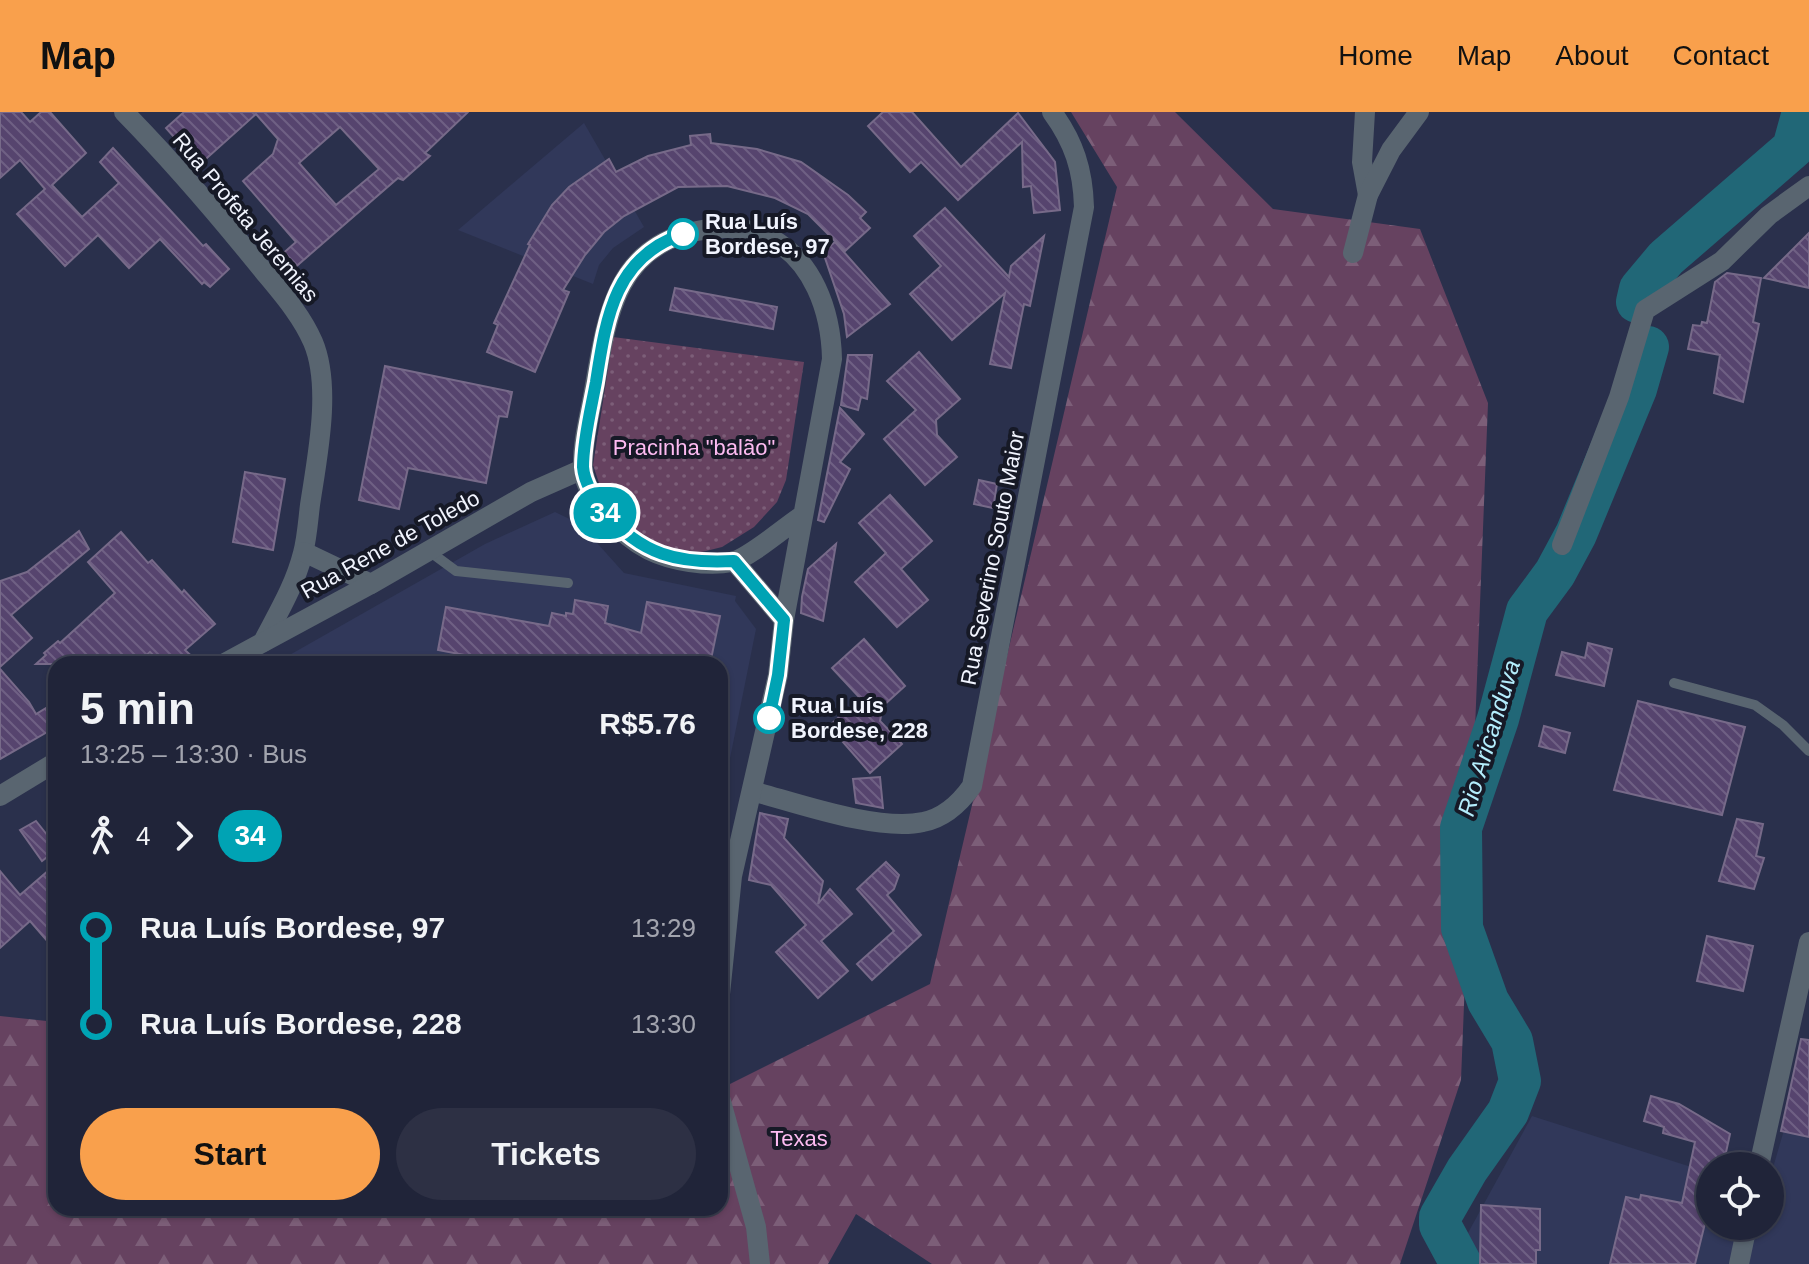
<!DOCTYPE html>
<html lang="en">
<head>
<meta charset="utf-8">
<style>
  body { margin:0; font-family:Arial,sans-serif; background:#2d3044; color:#f1f3f6; height:100vh; display:flex; flex-direction:column; font-size:30px; white-space:nowrap }
  * { box-sizing:border-box; margin:0 }
  p { font-size:26px; color:#a2a4ae }
  .icon { flex:none; width:44px; height:44px; fill:none; stroke:currentColor; stroke-width:2; stroke-linecap:round; stroke-linejoin:round }
  .map { position:relative; flex:1; overflow:hidden }
  .drawer { position:absolute; left:48px; top:544px; width:680px; height:560px; display:flex; flex-direction:column; background:#202439; border-radius:24px; box-shadow:0 2px 6px #0004,0 0 0 2px #3d4153 }
  .drawer>* { flex:none }
  .badge { padding:0 16px; border-radius:26px; font-size:28px; line-height:52px }
  .fabs { position:absolute; left:1696px; top:1040px; display:grid; gap:16px }
  .fabs a { display:grid; place-items:center; width:88px; height:88px; border-radius:50%; background:#202439; box-shadow:0 2px 6px #0004,0 0 0 2px #3d4153; font-size:40px }
  .map>.badge { position:absolute; translate:-50% -50%; box-shadow:0 0 0 4px #fff }
  .legs { display:flex; align-items:center; gap:12px; height:88px; padding:0 32px; font-size:26px }
  .legs p { margin-inline-start:auto }
  .headline { display:flex; align-items:center; justify-content:space-between; height:136px; padding:0 32px }
  h1 { font-size:44px; font-weight:700; line-height:60px }
  .cta { display:flex; gap:16px; margin-top:auto; padding:16px 32px }
  .cta a { flex:1; height:92px; border-radius:48px; background:#f9a04c; color:#111; font-size:32px; font-weight:700; line-height:92px; text-align:center }
  .cta a+a { background:#2d3044; color:#f1f3f6 }
  ul { padding:0 32px; list-style:none }
  li { display:flex; align-items:center; gap:28px; height:96px; font-size:30px }
  li i { display:grid; place-items:center; width:12px; height:100%; margin:0 10px; background:currentColor }
  li i::after { content:''; width:20px; height:20px; margin:-10px; border:6px solid; border-radius:50%; background:#202439 }
  li p { margin-inline-start:auto }
  li:first-child i { background:linear-gradient(#0000 50%,currentColor 0) }
  li:last-child i { background:linear-gradient(currentColor 50%,#0000 0) }
  header { display:flex; align-items:center; gap:48px; box-sizing:border-box; height:112px; padding:0 40px; background:#f9a04c; color:#111 }
  header strong { font-size:38px }
  nav { display:flex; gap:44px; margin-inline-start:auto; font-size:28px }
  .map>svg:first-child { display:block }
</style>
</head>
<body>
<header>
<strong>Map</strong>
<nav><a>Home</a><a>Map</a><a>About</a><a>Contact</a></nav>
</header>
<div class="map">
<svg width="1809" height="1152" viewBox="0 0 1809 1152">
  <defs>
    <pattern id="forest-firs" width="22" height="20" patternUnits="userSpaceOnUse" patternTransform="scale(2)"><rect width="22" height="20" fill="#664260"/><path d="M5 1l3.5 6h-7zM16 11l3.5 6h-7z" fill="#7c5e78"/></pattern>
    <pattern id="park-dots" width="8" height="8" patternUnits="userSpaceOnUse" patternTransform="scale(2)"><rect width="8" height="8" fill="#664260"/><path d="M2 2h.1M6 6h.1" fill="none" stroke="#7c5e78" stroke-width="1.8" stroke-linecap="round"/></pattern>
    <pattern id="building-back-hatch" width="6" height="6" patternUnits="userSpaceOnUse" patternTransform="scale(2)"><rect width="6" height="6" fill="#56446e"/><path d="M-1 5l2 2M0 0l6 6M5-1l2 2" fill="none" stroke="#6f6084"/></pattern>
  </defs>
  <rect width="100%" height="100%" fill="#2a304c"/>
  <g fill="#31385a">
    <path d="M584,11L644,115L613,136L599,153L593,172L458,118Z"/>
    <path d="M555,400L580,412L624,461L736,484L735,489L756,517L720,696V552H280L279,549L485,432Z"/>
    <path d="M1809,932V1152H1451L1532,1004L1710,1061V1114H1770V1066Z"/>
  </g>
  <path fill="url(#forest-firs)" d="M1071,0H1175L1273,97L1420,117L1488,291L1461,968L1400,1152H932L856,1102L828,1152H0V904L56,910V1096H720V977L930,872L1117,75Z"/>
  <path fill="url(#park-dots)" d="M613,225L804,250L786,368L777,390L754,415L722,435L694,442L665,439L617,406L602,380L593,353Z"/>
  <g fill="none" stroke-linecap="round" stroke-linejoin="round">
    <g stroke="#216777" stroke-width="42">
      <path d="M1637,190L1640,177L1666,146L1793,36L1803,0"/>
      <path d="M1461,1152L1440,1113V1105L1467,1058L1508,1000L1520,969L1512,929L1488,889L1462,816L1461,716L1498,607L1527,499L1555,461L1576,422L1636,277L1648,235"/>
    </g>
  </g>
  <g fill="url(#building-back-hatch)" stroke="#776a89" stroke-width="2" fill-rule="evenodd">
    <path d="M0,0H21L30,10L41,0H50L86,41L52,73L82,105L119,71L100,50L113,36L203,134L206,132L229,157L210,175L204,170L202,172L160,127L129,156L98,123L65,154L17,102L45,77L20,48L0,66Z"/>
    <path d="M184,0H468L425,41L430,44L403,68L398,66L292,158L280,144L296,130L243,69L273,42L278,27L256,2L199,53L166,16ZM340,15L379,57L336,93L299,51Z"/>
    <path d="M883,0H912L961,55L1018,1L1055,50L1060,98L1034,101L1031,74L1023,75L1022,30L958,88L921,50L910,60L868,14Z"/>
    <path d="M710,22L711,31L757,37L801,50L848,83L866,100L860,106L870,116L845,139L808,102L775,86L727,74L678,75L624,104L604,120L585,143L563,178L569,180L535,260L487,240L498,213L494,211L530,133L528,132L552,93L569,75L609,47L616,60L648,44L691,33L690,24Z"/>
    <path d="M945,96L1009,165L1011,154L1044,124L1030,194L1024,192L1011,256L990,252L1005,181L952,228L910,182L941,154L914,124Z"/>
    <path d="M1809,121V176L1764,166Z"/>
    <path d="M835,130L890,192L847,225L844,202L823,140Z"/>
    <path d="M1727,161L1761,166L1753,210L1759,212L1743,290L1714,281L1720,243L1688,237L1693,213L1701,214L1702,210L1707,211L1715,170Z"/>
    <path d="M675,176L777,195L773,217L670,198Z"/>
    <path d="M919,240L960,287L936,308L937,323L957,345L925,373L884,327L916,298L887,269Z"/>
    <path d="M848,243H872L867,287L861,285L858,298L841,293Z"/>
    <path d="M385,254L512,280L507,305L499,304L486,371L408,356L399,397L359,388Z"/>
    <path d="M840,296L864,322L840,350L850,357L824,410L818,408Z"/>
    <path d="M245,360L285,367L273,438L233,430Z"/>
    <path d="M979,368L997,372L993,396L974,392Z"/>
    <path d="M890,383L932,429L901,457L928,488L897,515L855,470L886,441L859,411Z"/>
    <path d="M79,419L89,437L11,503L32,526L0,555V469L27,460Z"/>
    <path d="M121,420L148,451L152,448L182,481L184,478L215,512L185,538L200,552H162L150,540L137,552H36L46,543L44,541L58,529L60,531L115,481L88,450Z"/>
    <path d="M836,432L823,509L801,501L802,485L808,457Z"/>
    <path d="M575,488L608,494L605,511L641,521L647,490L720,504L710,552H512L438,538L446,495L549,514L552,501L566,504V501L573,502Z"/>
    <path d="M864,527L905,574L883,594L880,609L902,632L870,661L829,614L860,586L832,556Z"/>
    <path d="M1588,531L1612,537L1604,574L1556,563L1562,540L1585,546Z"/>
    <path d="M0,557L29,590L36,602L56,590V615L0,647Z"/>
    <path d="M1638,589L1745,615L1722,703L1614,678Z"/>
    <path d="M1544,614L1570,621L1565,641L1539,634Z"/>
    <path d="M880,665L883,696L856,691L853,667Z"/>
    <path d="M760,701L788,707L784,726L823,769L818,792L830,777L852,802L821,829L848,859L818,886L776,840L806,813L771,773L749,768Z"/>
    <path d="M1737,707L1763,712L1756,744L1764,746L1754,777L1719,769Z"/>
    <path d="M36,709L56,734V738L42,749L20,718Z"/>
    <path d="M886,750L899,763L894,777L887,783L921,823L872,868L857,852L894,819L857,777Z"/>
    <path d="M56,752V839L30,809L0,836V759L20,783Z"/>
    <path d="M1707,824L1753,834L1743,879L1697,869Z"/>
    <path d="M1801,927L1809,928V1025L1781,1019Z"/>
    <path d="M1651,984L1679,992L1730,1022L1723,1054H1710V1091L1695,1152H1610L1626,1085L1640,1088L1641,1083L1682,1091L1695,1030L1663,1021L1664,1015L1644,1009Z"/>
    <path d="M1481,1093L1540,1097V1138H1536V1152H1480Z"/>
  </g>
  <g fill="none" stroke-linecap="round" stroke-linejoin="round">
    <g stroke="#596570" stroke-width="10">
      <path d="M429,439L456,459L568,471"/>
      <path d="M1674,571L1755,593L1783,613L1809,639"/>
    </g>
    <g stroke="#596570" stroke-width="20">
      <path d="M124,0C171,48 214,98 257,151C277,176 300,200 313,230C332,275 317,346 310,393C308,409 307,426 303,441C295,473 278,501 263,530"/>
      <path d="M1365,0L1362,50L1368,83"/>
      <path d="M1353,141L1368,83L1391,38L1419,0"/>
      <path d="M1562,433L1619,285L1645,198L1722,149L1769,103L1809,74"/>
      <path d="M304,440L371,472"/>
      <path d="M734,449L784,508"/>
      <path d="M223,552L371,472L531,380L583,357"/>
      <path d="M752,679C797,691 879,720 923,710C944,706 960,691 972,674L1084,95C1083,58 1074,30 1052,0"/>
      <path d="M0,684L56,650"/>
      <path d="M720,882L732,764L778,563L784,508L832,247C831,199 813,147 768,125C745,114 722,114 697,119C612,135 606,212 593,284C589,306 582,332 583,356C585,386 623,425 649,438C671,449 708,455 732,450C749,446 786,414 803,403"/>
      <path d="M720,986L756,1115L760,1152"/>
      <path d="M1759,1054L1809,830"/>
      <path d="M1739,1152L1747,1114"/>
    </g>
  </g>
  <g fill="none" stroke-linecap="round" stroke-linejoin="round">
    <g stroke="#fff" stroke-width="18">
      <path id="line-1" d="M683,122C614,145 606,207 596,270C591,297 583,328 583,355C584,370 595,388 604,399C641,443 678,452 734,449L784,508L778,563L769,606"/>
    </g>
    <use href="#line-1" stroke="#00a3b4" stroke-width="12"/>
  </g>
  <g fill="#fff" stroke="#00a3b4" stroke-width="4">
    <circle cx="683" cy="122" r="14"/>
    <circle cx="769" cy="606" r="14"/>
  </g>
  <g text-anchor="middle" stroke-width="8" stroke-linejoin="round" paint-order="stroke">
    <g font-size="22" fill="#f1f4fe" stroke="#161926">
      <text transform="translate(246 105) rotate(50)" y="8">Rua Profeta Jeremias</text>
      <text transform="translate(390 432) rotate(-29)" y="8">Rua Rene de Toledo</text>
      <text transform="translate(992 446) rotate(-79)" y="8">Rua Severino Souto Maior</text>
    </g>
    <g font-size="22" font-weight="bold" fill="#f1f4fe" stroke="#161926" text-anchor="start">
      <text x="705" y="117">Rua Luís<tspan x="705" dy="25">Bordese, 97</tspan></text>
      <text x="791" y="601">Rua Luís<tspan x="791" dy="25">Bordese, 228</tspan></text>
    </g>
    <g font-size="22" fill="#fdbbf1" stroke="#161926">
      <text x="694" y="343">Pracinha "balão"</text>
      <text x="799" y="1034">Texas</text>
    </g>
    <g font-size="24" font-style="italic" fill="#b4edfc" stroke="#161926">
      <text transform="translate(1489 626) rotate(-73)" y="8">Rio Aricanduva</text>
    </g>
  </g>
</svg>
<div class="fabs">
<a><svg class="icon" aria-label="locate" viewBox="0 0 24 24"><circle cx="12" cy="12" r="6"/><path d="M12 2v4M12 18v4M2 12h4M18 12h4"/></svg></a>
</div>
<b class="badge" style="left:605px;top:401px;background:#00a3b4;color:#fff">34</b>
<section class="drawer">
<div class="headline"><div><h1>5 min</h1><p>13:25 – 13:30 · Bus</p></div><b>R$5.76</b></div>
<div class="legs"><svg class="icon" aria-label="walk" viewBox="0 0 24 24"><circle cx="13" cy="4" r="2"/><path d="M13 8l-2 6 4 7M11 14l-3 7M7 12l3-4h3l4 4"/></svg>4<svg class="icon" aria-label="forward" viewBox="0 0 24 24"><path d="M9 5l7 7-7 7"/></svg><b class="badge" style="background:#00a3b4;color:#fff">34</b></div>
<ul>
<li><i style="color:#00a3b4"></i><b>Rua Luís Bordese, 97</b><p>13:29</p></li>
<li><i style="color:#00a3b4"></i><b>Rua Luís Bordese, 228</b><p>13:30</p></li>
</ul>
<div class="cta"><a>Start</a><a>Tickets</a></div>
</section>
</div>
</body>
</html>
